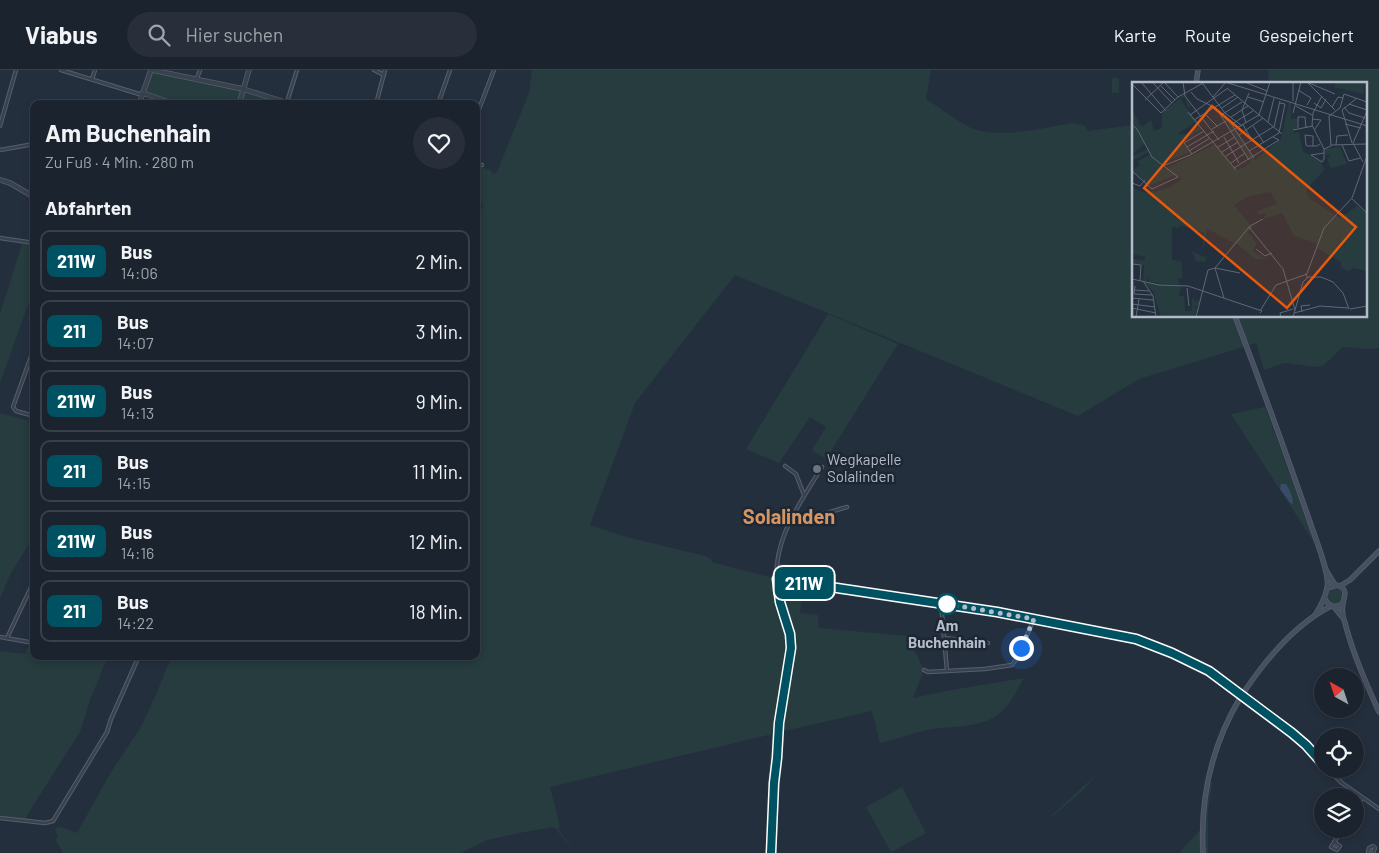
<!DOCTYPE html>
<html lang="de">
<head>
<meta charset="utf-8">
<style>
  body { margin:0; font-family:Barlow,sans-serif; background:#282f3a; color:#f1f3f6; height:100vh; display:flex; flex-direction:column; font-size:19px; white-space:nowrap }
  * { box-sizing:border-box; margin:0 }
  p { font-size:16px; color:#a0a4aa }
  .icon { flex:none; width:28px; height:28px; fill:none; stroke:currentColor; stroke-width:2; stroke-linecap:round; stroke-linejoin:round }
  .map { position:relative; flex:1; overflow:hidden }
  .side { position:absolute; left:30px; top:30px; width:450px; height:560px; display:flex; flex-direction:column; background:#1b232e; border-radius:10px; box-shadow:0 2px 8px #0003,0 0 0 1px #39404a }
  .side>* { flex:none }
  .badge { padding:0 10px; border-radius:8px; font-size:18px; line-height:32px }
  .needle { width:32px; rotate:320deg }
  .fabs { position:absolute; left:1314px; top:598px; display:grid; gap:10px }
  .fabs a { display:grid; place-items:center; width:50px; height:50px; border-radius:50%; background:#1b232e; box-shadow:0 2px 8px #0003,0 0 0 1px #39404a; font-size:25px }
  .you { position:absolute; width:25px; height:25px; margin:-12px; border:4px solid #fff; border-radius:50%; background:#1a73e8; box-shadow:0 0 0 8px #1a73e833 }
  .map>.badge { position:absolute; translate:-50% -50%; box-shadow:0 0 0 2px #fff }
  h2 { padding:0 15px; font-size:19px; line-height:45px }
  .round { display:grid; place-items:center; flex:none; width:52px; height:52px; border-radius:26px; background:#282f3a }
  .summary { display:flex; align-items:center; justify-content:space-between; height:85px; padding:0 15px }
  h1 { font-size:24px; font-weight:700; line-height:38px }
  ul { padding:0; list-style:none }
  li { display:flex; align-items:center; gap:15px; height:62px; margin:0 10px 8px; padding:0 5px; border:2px solid #39404a; border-radius:10px }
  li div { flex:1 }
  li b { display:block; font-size:19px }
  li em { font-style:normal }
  li .badge { min-width:55px; font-weight:700; text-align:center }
  header { display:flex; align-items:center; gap:30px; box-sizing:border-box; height:70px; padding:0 25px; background:#1b232e; border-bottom:1px solid #39404a }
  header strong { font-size:24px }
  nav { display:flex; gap:28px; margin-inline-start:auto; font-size:18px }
  .search { width:350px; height:45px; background:#282f3a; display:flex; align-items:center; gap:12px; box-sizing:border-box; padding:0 18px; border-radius:28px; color:#a0a4aa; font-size:19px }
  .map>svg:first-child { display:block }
</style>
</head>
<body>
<header>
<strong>Viabus</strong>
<div class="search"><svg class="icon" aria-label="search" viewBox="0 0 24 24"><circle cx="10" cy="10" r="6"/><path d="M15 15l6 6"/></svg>Hier suchen</div>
<nav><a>Karte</a><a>Route</a><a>Gespeichert</a></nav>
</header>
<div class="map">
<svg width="1379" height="783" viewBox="0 0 1379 783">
  <rect width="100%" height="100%" fill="#242f3e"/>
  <g fill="#263c3f" fill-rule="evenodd">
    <path d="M532,0H931L926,29C940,38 954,49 969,57C996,70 1043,58 1072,53L1083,55L1086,57L1087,61L1133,55V246H1365V14H1267L1269,12L1268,0H1379V278L1368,279L1343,277L1324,295L1317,297L1284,293L1264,300L1256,273L1139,309L1078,346L735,205L635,333L590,455L623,466L705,486L711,489L712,492L773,508L774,511L803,515L800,543L818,545L819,558L908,566L924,600L913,628L946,621L1024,608C1017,620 1011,634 1000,643C982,658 955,656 933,659C915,662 898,669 880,673L872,641L784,661L778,724L776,783H773L775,713L781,662L776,664L770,721L768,783H766L767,726L772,664L550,717L560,756L558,759L576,783L554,757L524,762L487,770L461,783H63L55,769L58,767L55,758L61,757L77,763L111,702L141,657L157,622L168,595L174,586H476V160L483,134L476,131V95L490,100L494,104L497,102L529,23Z"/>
    <path d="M152,2L198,10L241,21L237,34H179L145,23Z"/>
    <rect x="1112" y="8" width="7" height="15"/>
    <path d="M244,21L287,34H241Z"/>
    <path d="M22,174L34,175V218L0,313V244Z"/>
    <path d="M828,244L898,274L826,389L812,380L826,357L810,347L779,393L746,379Z"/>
    <path d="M1265,337L1317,477L1231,344ZM1284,413L1288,418L1294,432L1293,434L1290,433L1280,419Z"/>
    <path d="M0,343L34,352V466L11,503L0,528Z"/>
    <path d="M779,493L807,497L804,512L780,507Z"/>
    <circle cx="1335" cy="526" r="8"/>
    <path d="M34,565V586H108L90,630L80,662L29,742L25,750L0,745V581L25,584Z"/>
    <path d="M1097,704L1083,720L1053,746L1052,745Z"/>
    <path d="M1210,712H1211L1212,714L1208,741V783H1205V742Z"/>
    <path d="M902,717L926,763L890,783L891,782L866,737Z"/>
    <path d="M1201,759L1202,783H1179Z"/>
  </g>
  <path fill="#394c67" d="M1281,414H1286C1289,419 1294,428 1293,434L1290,433L1280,419Z"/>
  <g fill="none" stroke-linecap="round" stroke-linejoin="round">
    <g stroke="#565f6c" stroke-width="4.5">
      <g id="minor">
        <path d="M61,0L139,24L143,23"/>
        <path d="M374,0L384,5"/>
        <path d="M197,8L200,0"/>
        <path d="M92,9L95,0"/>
        <path d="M287,32L297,0"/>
        <path d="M376,34L385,0"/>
        <path d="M438,34L450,0"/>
        <path d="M476,47L494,0"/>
        <path d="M0,56L16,0"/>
        <path d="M0,80L34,74"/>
        <path d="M476,94L482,95"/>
        <path d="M0,168L34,173"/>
        <path d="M34,278L13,337L16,341L34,346"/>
        <path d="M785,396L796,404L804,425"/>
        <path d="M792,447L806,449L847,437"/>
        <path d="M777,509L997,542L1136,569L1172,583L1209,601L1292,663L1306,675L1322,693"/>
        <path d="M941,533L947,601"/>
        <path d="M0,567L34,573"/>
        <path d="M7,568L34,511"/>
        <path d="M944,568L988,573"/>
        <path d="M924,600L928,602L985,599L1012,595L1017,588L1034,549"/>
        <path d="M1327,699L1342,713L1379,739"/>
        <path d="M1355,739L1362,728"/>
        <path d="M0,748L45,753L53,751L107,662L111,649L139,586"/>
        <path d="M1334,772L1340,776L1337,780L1331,777L1343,759"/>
        <path d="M771,783C774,740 775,697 779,654C782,630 789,607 790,583C792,561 782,544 778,523C769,475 798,436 822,397"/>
        <path d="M1368,783L1369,778L1373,776L1375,778L1373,783"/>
      </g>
    </g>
    <g stroke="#565f6c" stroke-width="5.5">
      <g id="tertiary">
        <path d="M152,0L243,19L291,34"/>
        <path d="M143,23L174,34"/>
        <path d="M139,34L151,0"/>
        <path d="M239,34L249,0"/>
        <path d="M0,110L10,113L34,127"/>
      </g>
    </g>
    <g stroke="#565f6c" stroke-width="5.5">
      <g id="secondary">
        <path d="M1196,14L1198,0"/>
        <path d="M1235,246C1261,314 1286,383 1310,452C1314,465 1331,505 1327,518C1325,528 1321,536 1315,545"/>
        <path d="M1326,500L1335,515"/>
        <path d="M1340,516L1350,510L1379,481"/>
        <path d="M1327,518L1337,515C1348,519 1345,525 1343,533C1342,539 1343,548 1345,553C1353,584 1366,613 1379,642"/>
        <path d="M1325,529C1329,537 1336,539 1343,533"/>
        <path d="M1334,537L1343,548"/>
        <path d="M1244,622C1266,589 1296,554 1331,536"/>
        <path d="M1203,783C1200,728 1212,675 1240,628"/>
      </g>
    </g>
    <use href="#minor" stroke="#38414e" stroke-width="2.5"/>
    <use href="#tertiary" stroke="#38414e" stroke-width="4"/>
    <use href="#secondary" stroke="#465061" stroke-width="4"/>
    <g stroke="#565f6c" stroke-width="5.5" stroke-linecap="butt">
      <path id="secondary-bridge" d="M1240,628L1244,622"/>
    </g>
    <use href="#secondary-bridge" stroke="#465061" stroke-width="4"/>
  </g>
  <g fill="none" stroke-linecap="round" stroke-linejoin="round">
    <g stroke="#fff" stroke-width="11">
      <path id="line" d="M771,783L774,713L777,688L779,653L791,578L790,564L780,532L777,509L997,542L1136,569L1172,583L1209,601L1292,663L1306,675L1322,693"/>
    </g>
    <use href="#line" stroke="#005262" stroke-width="8"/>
    <path stroke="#b4bcc9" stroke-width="5" stroke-dasharray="0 9" d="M947,534L1034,549L1021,578"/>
  </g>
  <circle fill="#6b7280" stroke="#1d2633" stroke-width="2" cx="817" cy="399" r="5"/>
  <circle fill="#fff" stroke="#005262" stroke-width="2.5" cx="947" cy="534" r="10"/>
  <g text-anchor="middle" stroke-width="5" stroke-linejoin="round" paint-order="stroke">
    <g font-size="15" fill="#b4bcc9" stroke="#1d2633" text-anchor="start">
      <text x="827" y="395">Wegkapelle<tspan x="827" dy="17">Solalinden</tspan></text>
    </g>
    <g font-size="15" font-weight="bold" fill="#b4bcc9" stroke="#1d2633">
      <text x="947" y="561">Am<tspan x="947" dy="17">Buchenhain</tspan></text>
    </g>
    <g font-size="20" font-weight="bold" fill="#d59563" stroke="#1d2633">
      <text x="789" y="454">Solalinden</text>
    </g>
  </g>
  <g transform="translate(1132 12)">
    <rect width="235" height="235" fill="#242f3e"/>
    <path d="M204,0L233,1L231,12L202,5ZM52,13L59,24L56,26L53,15L48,17L64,40L45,52H56L67,44L70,47L50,59L58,70L28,82L32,87L84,62L104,88L112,85L119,80L93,39L96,38L123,78L149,57L157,20H159V37H165V45L161,51L167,50L171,69L189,80L192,88L174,108L177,116L208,136L225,124L235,131V189L222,186L216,189L209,185V180L185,166L187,162L162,154L150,131L132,137L134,131L127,133L125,129L145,122L139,110L117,114L102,123L121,146L116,150L125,162L121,169L134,177H123L104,161L86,180L102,161L75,147L70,174L75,175L73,180L64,179L60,169L70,174L72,151L48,143L47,146L40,145V178L49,179L51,196L46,197L47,203L17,200L15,193V199H11L12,183L0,182V177L13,178V175L0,172V106L18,112L20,108L22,110L38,105L50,97L43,93L17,104L0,89L8,83L6,79L19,72L17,70L0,79V74L16,67L12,62L0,73V28L10,45L19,38L22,49L30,46V31ZM208,65L215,82L199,86L195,77L199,74L193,72V67ZM11,200L49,204L47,214H52L53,229H60V216L64,220L68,217L66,224H61L65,226L63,235H29L21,209Z" fill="#263c3f"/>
    <path fill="none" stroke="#5e6776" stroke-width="1" d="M9,0L34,29M20,0L40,21M51,0L53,14L87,58M93,0L235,44M175,0L203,28M115,1L135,9M177,1L203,12M0,2L29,31L46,15L73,0M71,2L93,31L110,44M29,4L43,18M96,7L150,52M166,8L179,16L175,23M59,10L65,17L84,26L117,78M190,14L181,31L180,43L192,67L199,64L197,34L208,26M81,15L94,0M116,15L132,20M13,18L32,0L46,15M161,19V0M182,21L189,26L194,17M217,22L235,28M164,24L180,33M200,25L206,15L211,16M212,25L217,31L233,36M90,26L106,15M208,26L212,12L235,20M56,30L104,88M161,31L169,0M73,32L85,44M58,33L96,6M89,33L110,20M99,35L116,24M96,37L122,76M180,37L189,38L183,47M62,38L103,13M136,40L142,16M114,41L110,28L117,11M100,42L121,29M213,42L229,46M0,43L5,47L20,75L46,95M111,43L120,58M121,44L132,61M142,45L148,19M166,46V35H173L174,46M80,47L94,39M161,48L181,44M107,53L131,36M92,55L107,81M220,61L210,28L225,16M199,63L235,62M204,63L205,54L216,53M210,63L217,79L228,76M181,64V54L173,53L174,63L176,64H185L188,62M55,65L82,49M86,65L103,55M57,69L78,56M117,69L147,51L153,22L148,21M90,70L106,60M192,71L179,73L190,80L192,77V67M60,72L52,61L72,49M94,74L141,45M231,80L221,61L235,29M99,81L113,71M31,84L58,73L127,33L138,0M102,86L147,58L141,55M0,89L20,107L46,95M0,101L8,104L13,98M219,116L235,131M117,145L151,187L163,228M124,167L133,174L140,171M0,182L9,183L8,199M83,186L118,144L131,137M83,186L92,216M174,194L192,146L220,116L235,74M174,195H189L201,200L211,211L217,227M0,197L27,203L56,204L130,229L128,231M11,199L21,214L24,235M3,204L2,212L20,213M55,206L57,224M2,208L17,209M0,216L21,218M0,222L23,225M0,226L24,231M218,227L235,224M128,229L144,203L175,192M170,230L169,224L178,223M162,231L188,224L216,226M4,235L7,217M64,235L76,188L83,186L108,191M149,235L148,231L161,227M161,235L171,200L176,195"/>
    <path fill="#e8590c" fill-opacity="0.15" stroke="#e8590c" stroke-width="2.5" d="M80,24L224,145L155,226L12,106Z"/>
    <rect width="235" height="235" fill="none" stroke="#b4bcc9" stroke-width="2.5"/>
  </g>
</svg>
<div class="fabs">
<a><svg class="needle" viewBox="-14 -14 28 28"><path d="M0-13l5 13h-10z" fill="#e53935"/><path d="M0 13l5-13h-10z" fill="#a0a4aa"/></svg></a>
<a><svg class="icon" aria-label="locate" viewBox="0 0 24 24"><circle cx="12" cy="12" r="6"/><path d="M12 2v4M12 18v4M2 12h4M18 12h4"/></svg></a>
<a><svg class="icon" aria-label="layers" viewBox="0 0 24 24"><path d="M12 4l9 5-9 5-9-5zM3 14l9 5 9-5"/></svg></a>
</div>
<div class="you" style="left:1021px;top:578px"></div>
<b class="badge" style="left:804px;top:513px;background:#005262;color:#fff">211W</b>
<section class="side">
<div class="summary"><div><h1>Am Buchenhain</h1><p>Zu Fuß · 4 Min. · 280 m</p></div><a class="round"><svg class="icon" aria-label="heart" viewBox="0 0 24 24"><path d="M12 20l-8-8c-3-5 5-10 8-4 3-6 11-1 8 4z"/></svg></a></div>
<h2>Abfahrten</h2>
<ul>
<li><span class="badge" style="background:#005262;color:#fff">211W</span><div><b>Bus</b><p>14:06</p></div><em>2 Min.</em></li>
<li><span class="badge" style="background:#005262;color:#fff">211</span><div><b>Bus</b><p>14:07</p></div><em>3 Min.</em></li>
<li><span class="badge" style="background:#005262;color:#fff">211W</span><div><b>Bus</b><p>14:13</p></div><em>9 Min.</em></li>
<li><span class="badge" style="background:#005262;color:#fff">211</span><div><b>Bus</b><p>14:15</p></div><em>11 Min.</em></li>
<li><span class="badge" style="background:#005262;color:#fff">211W</span><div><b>Bus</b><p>14:16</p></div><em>12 Min.</em></li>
<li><span class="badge" style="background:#005262;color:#fff">211</span><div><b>Bus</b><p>14:22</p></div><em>18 Min.</em></li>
</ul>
</section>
</div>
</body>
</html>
